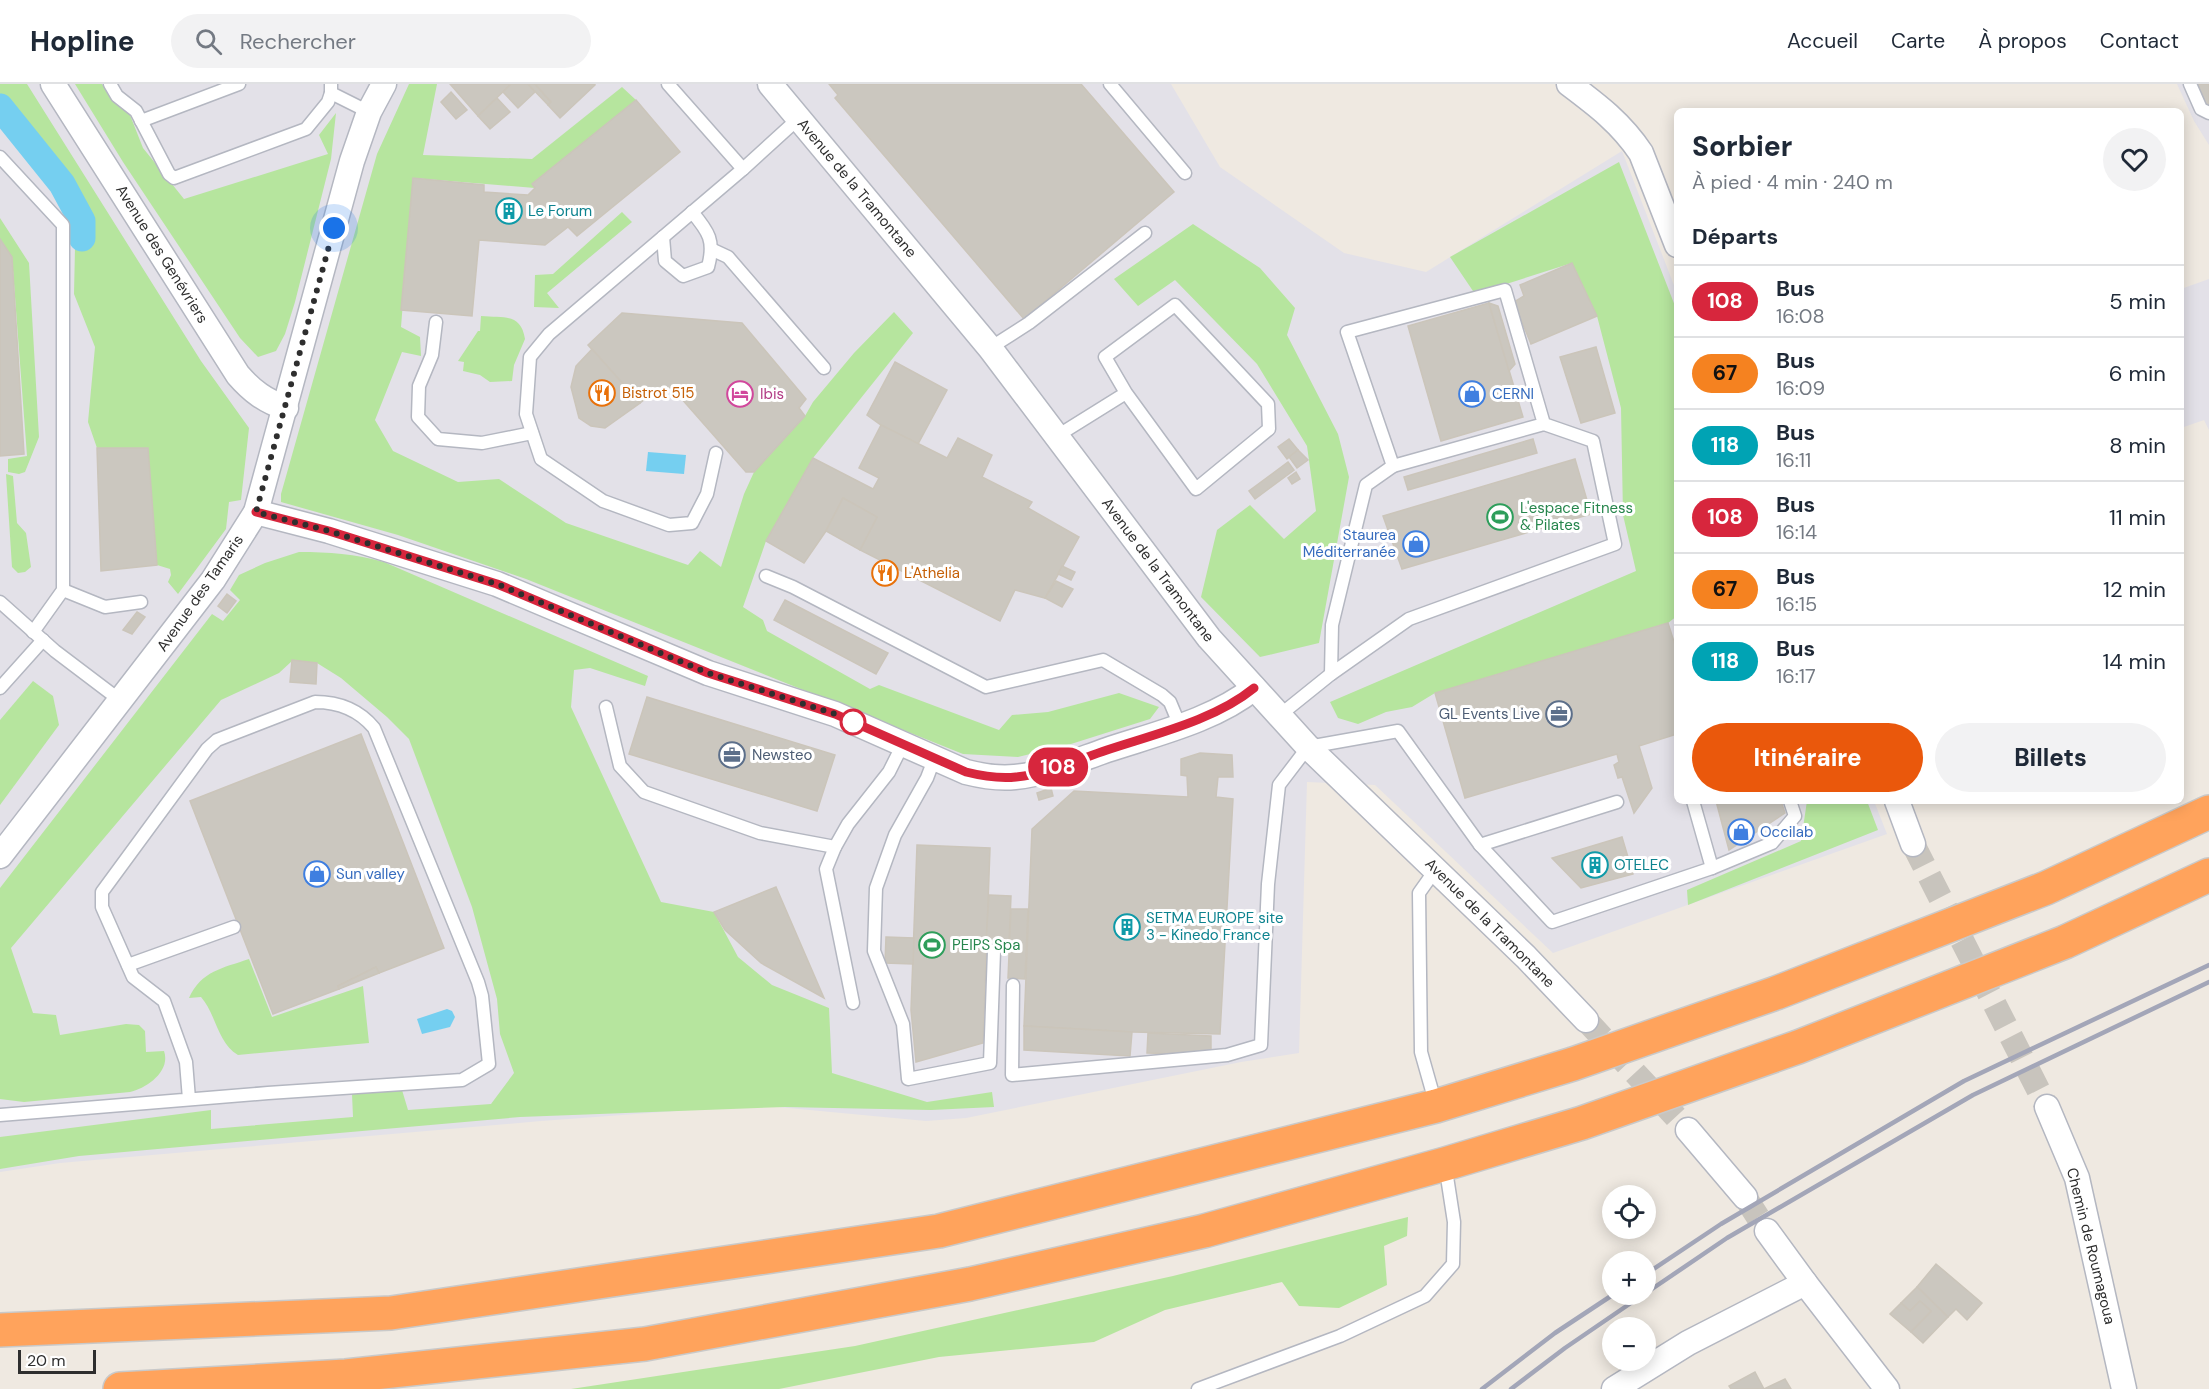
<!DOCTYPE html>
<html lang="fr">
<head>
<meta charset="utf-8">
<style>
  body { margin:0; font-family:"DM Sans",sans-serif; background:#f2f2f3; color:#1f2937; height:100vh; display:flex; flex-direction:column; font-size:22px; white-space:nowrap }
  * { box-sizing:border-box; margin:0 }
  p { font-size:20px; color:#747a83 }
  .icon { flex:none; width:33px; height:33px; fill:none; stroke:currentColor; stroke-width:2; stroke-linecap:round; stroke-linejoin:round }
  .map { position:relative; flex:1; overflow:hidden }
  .panel { position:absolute; left:1674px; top:24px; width:510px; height:696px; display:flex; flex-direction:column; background:#fff; border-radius:9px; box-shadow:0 3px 15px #0003 }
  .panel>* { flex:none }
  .badge { padding:0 12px; border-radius:20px; font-size:21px; line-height:39px }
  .buttons { position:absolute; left:1602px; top:1101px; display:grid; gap:12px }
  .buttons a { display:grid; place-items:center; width:54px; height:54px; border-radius:50%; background:#fff; box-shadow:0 3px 15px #0003; font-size:30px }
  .scale { position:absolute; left:18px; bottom:15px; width:78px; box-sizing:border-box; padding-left:6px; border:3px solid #2e2e2e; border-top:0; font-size:16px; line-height:21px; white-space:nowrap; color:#2e2e2e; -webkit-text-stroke:4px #fff; paint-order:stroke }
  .you { position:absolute; width:30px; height:30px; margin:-15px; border:4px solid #fff; border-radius:50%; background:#1a73e8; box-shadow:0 0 0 9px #1a73e833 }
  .map>.badge { position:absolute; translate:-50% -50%; box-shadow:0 0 0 3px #fff }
  h2 { padding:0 18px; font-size:22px; line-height:54px }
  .round { display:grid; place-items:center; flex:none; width:63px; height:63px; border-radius:32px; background:#f2f2f3 }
  .summary { display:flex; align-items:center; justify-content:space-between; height:102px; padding:0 18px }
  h1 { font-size:28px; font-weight:800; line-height:45px }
  .cta { display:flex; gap:12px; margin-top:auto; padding:12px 18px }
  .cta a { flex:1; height:69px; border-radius:36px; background:#ea580c; color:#fff; font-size:24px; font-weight:800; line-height:69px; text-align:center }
  .cta a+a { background:#f2f2f3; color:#1f2937 }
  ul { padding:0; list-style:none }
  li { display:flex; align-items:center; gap:18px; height:72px; padding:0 18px; border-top:2px solid #e0e1e3 }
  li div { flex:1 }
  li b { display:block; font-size:22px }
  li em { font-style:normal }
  li .badge { min-width:66px; font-weight:700; text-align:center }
  header { display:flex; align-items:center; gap:36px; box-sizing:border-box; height:84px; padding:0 30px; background:#fff; border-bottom:2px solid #e0e1e3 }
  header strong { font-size:28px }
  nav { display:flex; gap:33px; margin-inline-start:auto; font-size:21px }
  .search { width:420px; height:54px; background:#f2f2f3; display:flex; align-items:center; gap:15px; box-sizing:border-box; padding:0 21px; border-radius:33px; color:#747a83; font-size:22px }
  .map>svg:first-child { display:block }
</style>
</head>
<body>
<header>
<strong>Hopline</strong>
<div class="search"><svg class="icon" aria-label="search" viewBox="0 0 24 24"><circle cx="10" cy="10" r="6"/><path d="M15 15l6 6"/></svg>Rechercher</div>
<nav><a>Accueil</a><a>Carte</a><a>À propos</a><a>Contact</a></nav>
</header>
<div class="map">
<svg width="2209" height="1305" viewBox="0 0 2209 1305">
  <rect width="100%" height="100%" fill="#efe9e1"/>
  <g fill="#e3e1e8">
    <path d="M0,0H1171L1220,83L1344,169L1426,188L1622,67L1677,209V717H1874L1887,750L1553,869L1375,701L1307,698L1299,969L1241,978L966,1034L926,1037L758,1021L541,1037L60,1079L0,1088Z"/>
    <path d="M2177,0H2209V61L2194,37Z"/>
    <path d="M2209,195V346L2204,336L2181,344V205Z"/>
  </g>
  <g fill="#b6e59e">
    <path d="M0,0H27L201,277L249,344L241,416L229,418L226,445L178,510L168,498L171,491L170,485L157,481L148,365L97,364L88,338L95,263L74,210L75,164L89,155L88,133L66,90L0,13Z"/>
    <path d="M75,0H102L110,14L130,31L143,64L184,115L328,70L319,51L336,29L331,75L295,218L285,250L276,267L258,273L240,254L123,78Z"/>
    <path d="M409,0H437L423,71L532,75L622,3L636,16L535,104L413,94L401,243L420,253L421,272L402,268L375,336L393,367L458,398L499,395L566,439L688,481L700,467L721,483L744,410L754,388L805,332L813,318L854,269L894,228L913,249L813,374L766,457L743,523L763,536L767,547L870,605L879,601L999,646L1012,631L1048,628L1119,609L1159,623L1150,635L1071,660L1018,673L963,670L526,495L398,451L281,418V410L377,70Z"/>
    <path d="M1619,78L1677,227V532L1668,539L1435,609L1412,623L1386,628L1358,640L1338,634L1330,618L1636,487L1623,431L1621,324L1597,232L1572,179L1475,210L1450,173Z"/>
    <path d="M622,128L632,138L547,209L559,224L534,223L535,191L553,190Z"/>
    <path d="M0,134L29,179L39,353L25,388L19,390L8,388V375L27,372L12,173L0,155Z"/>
    <path d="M1193,140L1260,184L1295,224L1287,251L1338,350L1349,393L1319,559L1260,573L1201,513L1217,446L1250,421L1284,455L1316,427L1307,362L1257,280L1175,196L1138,222L1114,195Z"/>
    <path d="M481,232C504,234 521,229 525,255L514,281L512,297L490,298L480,291L463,287L464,278L458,277L478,247H480Z"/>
    <path d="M6,390L13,392L17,439L26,449L31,483L25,488L18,489L12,483Z"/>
    <path d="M299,468C329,468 355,470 384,478L648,592L645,602L590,584L574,586L571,623L661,818L714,828L738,873L772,901L829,924L832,989L927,1018L992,1008L994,1023L931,1026L785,1023L520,1033L79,1072L0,1085V1053L211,1026V1045L353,1033L352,1010L402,1006L408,1026L491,1020L514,989L500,950L497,915L472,823L409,655L387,633L341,594L317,579L292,577L279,589L221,616L11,864L33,929L56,931L60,951L126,940L139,941L145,947L146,968L164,967C171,987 147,1004 130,1008L24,1018L0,1015V804L212,530L223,537L240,516L230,506L239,491L265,479Z"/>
    <path d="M33,597L53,612L59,641L0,721V636Z"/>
    <path d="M1807,717H1867L1878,746L1688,821L1687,806L1801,757Z"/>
    <path d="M249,875L272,933L363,902L369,959L238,971C218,960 216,930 201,913L189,914C201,887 223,884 249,875Z"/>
    <path d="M1408,1133L1407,1152L1384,1162L1387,1201L1339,1224L1299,1222L1282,1198L1165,1226L1094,1258L939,1273L779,1305H571L855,1262L1173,1192Z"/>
  </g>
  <g fill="#75cff0">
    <path d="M648,368L686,371L684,390L646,387Z"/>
    <path d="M447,925L452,927L455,933L450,943L422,950L417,935Z"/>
  </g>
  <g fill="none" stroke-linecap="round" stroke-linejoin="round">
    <path stroke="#75cff0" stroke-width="27" d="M0,23L62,100L82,137V154"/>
  </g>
  <g fill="#cbc7bf" stroke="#cbc5ba" stroke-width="1.5">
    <path d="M450,0H511L478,32Z"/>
    <path d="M511,0H528L535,8L518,24L503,8Z"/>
    <path d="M528,0H535L551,18L548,21Z"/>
    <path d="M535,0H595V1L560,34L548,21L551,18Z"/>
    <path d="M829,0H1081L1174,108L1024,235L835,14L838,11Z"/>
    <path d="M2198,0H2209V23L2207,24Z"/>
    <path d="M451,8L467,26L456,35L441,18Z"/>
    <path d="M497,14L510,28L490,45L478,32Z"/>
    <path d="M636,16L680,68L577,152L568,143L545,161L479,156L472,232L401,226L413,94L484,101V108L528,111L535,104L532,100Z"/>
    <path d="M0,155L12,173L24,370L0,372Z"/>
    <path d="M1572,179L1597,232L1531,260L1514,218L1524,212L1520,201Z"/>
    <path d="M1489,219L1523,333L1441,357L1408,242Z"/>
    <path d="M1489,219L1498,222L1515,280L1509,287Z"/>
    <path d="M622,229L742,239L806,315L799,324L805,332L754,388H746L673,305L662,302L640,319L588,261Z"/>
    <path d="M1596,263L1615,329L1581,339L1560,273Z"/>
    <path d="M592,265L640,319L605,344L591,342L579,334L571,303L576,282Z"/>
    <path d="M895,278L947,306L918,360L881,341L867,331Z"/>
    <path d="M881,341L947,374L958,354L992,371L982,393L1032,418L1028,424L1079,453L1045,514L1015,506L1000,537L860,466L877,433L843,414L826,447L804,479L766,457L813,374L873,405L879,394L859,384Z"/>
    <path d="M1289,355L1298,366L1287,375L1278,363Z"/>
    <path d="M1533,355L1537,369L1408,406L1404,393Z"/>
    <path d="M97,364H148L157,481L101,487Z"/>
    <path d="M1298,366L1308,376L1297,384L1289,373Z"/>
    <path d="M1575,375L1591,430L1402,485L1383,432Z"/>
    <path d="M1288,378L1294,386L1255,415L1249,407Z"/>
    <path d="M1296,388L1300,395L1292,400L1288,394Z"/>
    <path d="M843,414L877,433L860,466L826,447Z"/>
    <path d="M1062,482L1075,488L1071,496L1058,490Z"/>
    <path d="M1056,497L1073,505L1062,523L1045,514Z"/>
    <path d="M227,510L236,517L227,529L218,522Z"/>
    <path d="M785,516L888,569L876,590L774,536Z"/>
    <path d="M137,528L145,533L132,550L123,546Z"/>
    <path d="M1668,539L1677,567V650L1639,662L1652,704L1634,729L1622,693L1618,694L1614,681L1619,678L1617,670L1465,714L1435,609Z"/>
    <path d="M292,576L317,579L316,600L290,598Z"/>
    <path d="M647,613L835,671L817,727L629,670Z"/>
    <path d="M361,650L444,864L379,889L376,883L338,902L339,905L273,930L190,717Z"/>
    <path d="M1200,669L1232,671L1233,693H1218L1216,713L1233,715L1220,950L1132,948L1024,942L1032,745L1074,707L1188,713L1187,692L1181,691V675Z"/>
    <path d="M1051,704L1053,712L1039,716L1037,709Z"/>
    <path d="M1716,717H1781L1785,729L1729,766Z"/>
    <path d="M1622,753L1633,790L1581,804L1552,774Z"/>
    <path d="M917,761L990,764L983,959L916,978L911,926Z"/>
    <path d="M776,803L824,914L761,879L725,846L714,828Z"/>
    <path d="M989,811L1011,812L1009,859L986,858Z"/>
    <path d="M1011,825H1028L1025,895L1008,894Z"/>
    <path d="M886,853L914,854L913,880L885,879Z"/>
    <path d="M376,883L379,889L339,905L338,902Z"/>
    <path d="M1024,942L1132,948L1130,972L1024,966Z"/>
    <path d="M1148,949L1211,952V971L1147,969Z"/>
    <path d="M1936,1180L1982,1219L1967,1236L1956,1225L1948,1233L1917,1203Z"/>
    <path d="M1917,1203L1948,1233L1923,1259L1911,1248L1931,1227L1920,1217L1910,1227L1901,1219Z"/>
    <path d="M1920,1217L1931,1227L1911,1248L1890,1230L1901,1219L1910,1227Z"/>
    <path d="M1755,1288L1764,1305L1785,1295L1791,1305H1731L1729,1302Z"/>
  </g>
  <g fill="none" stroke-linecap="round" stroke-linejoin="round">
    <g stroke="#c8c4bd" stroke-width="24" stroke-dasharray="24 12" stroke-linecap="butt">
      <path d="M1913,760L2047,1023"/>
      <path d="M1586,936L1688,1046"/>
      <path d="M1745,1113L1767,1147"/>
    </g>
    <g stroke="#b4b7c1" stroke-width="15">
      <g id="lane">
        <path d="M110,0L117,12L136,27L169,90L174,94L306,45L328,18L331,9"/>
        <path d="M331,0V9L369,28"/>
        <path d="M668,0L743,85"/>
        <path d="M1110,0L1185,89"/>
        <path d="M2190,0L2201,25L2209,29"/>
        <path d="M141,37L239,0"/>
        <path d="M0,73L63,141V506L33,548"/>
        <path d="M663,153L665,177L683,192L708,183C715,157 709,148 692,128"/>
        <path d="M713,166L728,173L824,284"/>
        <path d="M436,238L432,271L419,302L418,333L438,355L482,359L532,349"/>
        <path d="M990,264L1029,239L1145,149"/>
        <path d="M1057,352L1126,309L1196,405L1269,345L1268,320L1175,221L1105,273L1126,309"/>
        <path d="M716,369L707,410L692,439L669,441L603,417L541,375L526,330L530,273L549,250L743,85L799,34"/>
        <path d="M766,492L793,503L986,603L1103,576L1162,611L1170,618L1180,642"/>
        <path d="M63,506L105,523L141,518"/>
        <path d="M0,518L55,567L121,617"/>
        <path d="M1331,590L1332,541L1366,401L1393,382"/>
        <path d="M0,604L43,556"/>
        <path d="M606,623L620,682L644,708L760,749L835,763L848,740L889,688L903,660"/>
        <path d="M1280,631L1331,590L1409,535L1615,460L1593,357L1544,340L1393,382L1347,248L1505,206L1544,340"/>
        <path d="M935,673L927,694L895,751L876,804L874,867L903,940L908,995L990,979L994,867"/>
        <path d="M1480,761L1552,838L1712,784L1693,717"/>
        <path d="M835,763L826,785L853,919"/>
        <path d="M1712,784L1772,759L1795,732L1790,717"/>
        <path d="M128,881L234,843"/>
        <path d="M1013,901L1012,991L1227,971L1261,961L1268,800L1279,701L1308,663L1398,647L1480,761L1617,718"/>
        <path d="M1436,1021L1421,968L1419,809L1436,785"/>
        <path d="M0,1031L268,1009L462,996L489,980L482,912L478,898L374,644C359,626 339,618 315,618L217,656L207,665L102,808V823L133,893L164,917L186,978L189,1015"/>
        <path d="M1198,1305L1340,1252L1425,1212L1453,1180L1454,1138L1445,1080"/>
      </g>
    </g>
    <g stroke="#b4b7c1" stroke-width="27">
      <g id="street">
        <path d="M53,0L238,291C252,307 265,317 286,324"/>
        <path d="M770,0L990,264L1209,554L1308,663L1526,873L1586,936"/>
        <path d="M1569,0C1597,21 1621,39 1641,69L1677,161"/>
        <path d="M256,428L329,447L497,500L708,589L835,630L966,688C982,692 998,695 1015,693C1047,690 1078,676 1107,666C1155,650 1215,636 1254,604"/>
        <path d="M1897,717L1913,760"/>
        <path d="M0,772L213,496L256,428L352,77L369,28L384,0"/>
        <path d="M2047,1023L2077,1094L2124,1305"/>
        <path d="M1688,1046L1745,1113"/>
        <path d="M1767,1147L1805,1199L1887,1305"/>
        <path d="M1614,1305L1688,1259L1805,1199"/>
      </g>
    </g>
    <g stroke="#c9c9c9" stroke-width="36">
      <g id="highway">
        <path d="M0,1246L391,1229L939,1147L1436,1022L1573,980L1776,909L2046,804L2209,728"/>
        <path d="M120,1305L346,1292L645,1260L970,1200L1204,1147L1445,1080L1582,1039L1798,963L2065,858L2209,791"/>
      </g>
    </g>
    <use href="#lane" stroke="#fff" stroke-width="12"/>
    <use href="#street" stroke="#fff" stroke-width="24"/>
    <use href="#highway" stroke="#ffa35c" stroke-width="33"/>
    <g stroke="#a3a6b8" stroke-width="4.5">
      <path d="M1646,1190L1721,1140L1964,997L2209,881"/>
      <path d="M1646,1209L1727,1154L1973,1011L2209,898"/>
      <path d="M1482,1305L1555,1249L1614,1210"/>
      <path d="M1511,1305L1565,1264L1644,1210"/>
    </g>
  </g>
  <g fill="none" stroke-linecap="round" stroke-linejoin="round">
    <g stroke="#fff" stroke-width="14">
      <path id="line" d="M256,428L329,447L497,500L708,589L835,630L966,688C982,692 998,695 1016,693C1047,690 1077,676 1107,666C1155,650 1215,636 1254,604"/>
    </g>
    <use href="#line" stroke="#d7263d" stroke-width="9"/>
    <path stroke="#2e2e2e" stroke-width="6" stroke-dasharray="0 10.8" d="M334,144L256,428L329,447L497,500L708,589L835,630L857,640L853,638"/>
  </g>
  <defs>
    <g id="building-ring" transform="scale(1.35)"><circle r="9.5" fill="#fff" stroke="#0f9aa8" stroke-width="1.5"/><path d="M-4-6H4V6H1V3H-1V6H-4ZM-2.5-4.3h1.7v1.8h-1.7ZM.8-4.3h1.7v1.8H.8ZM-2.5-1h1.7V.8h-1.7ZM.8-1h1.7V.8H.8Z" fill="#0f9aa8"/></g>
    <g id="restaurant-ring" transform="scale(1.35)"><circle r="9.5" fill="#fff" stroke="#e8710a" stroke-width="1.5"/><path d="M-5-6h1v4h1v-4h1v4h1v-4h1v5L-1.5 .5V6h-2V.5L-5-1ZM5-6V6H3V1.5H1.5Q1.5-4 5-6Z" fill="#e8710a"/></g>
    <g id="hotel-ring" transform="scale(1.35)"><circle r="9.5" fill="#fff" stroke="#d1479c" stroke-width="1.5"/><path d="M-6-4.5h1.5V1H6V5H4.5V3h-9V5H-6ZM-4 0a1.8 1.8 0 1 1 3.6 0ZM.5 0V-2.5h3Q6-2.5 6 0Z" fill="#d1479c"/></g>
    <g id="shop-ring" transform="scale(1.35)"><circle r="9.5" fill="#fff" stroke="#3f7fe0" stroke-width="1.5"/><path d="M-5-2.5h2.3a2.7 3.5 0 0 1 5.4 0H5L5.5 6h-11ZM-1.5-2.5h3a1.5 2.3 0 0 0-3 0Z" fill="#3f7fe0"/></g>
    <g id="stadium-ring" transform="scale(1.35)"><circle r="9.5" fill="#fff" stroke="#2e9e5b" stroke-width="1.5"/><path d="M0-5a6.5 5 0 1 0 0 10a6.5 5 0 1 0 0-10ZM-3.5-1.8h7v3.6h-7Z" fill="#2e9e5b"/></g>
    <g id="office-ring" transform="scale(1.35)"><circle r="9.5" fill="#fff" stroke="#5c6f8a" stroke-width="1.5"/><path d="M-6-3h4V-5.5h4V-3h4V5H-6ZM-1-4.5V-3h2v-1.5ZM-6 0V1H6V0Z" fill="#5c6f8a"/></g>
  </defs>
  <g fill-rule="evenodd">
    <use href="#building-ring" x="509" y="127"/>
    <use href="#restaurant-ring" x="602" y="309"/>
    <use href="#hotel-ring" x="740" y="310"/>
    <use href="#shop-ring" x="1472" y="310"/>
    <use href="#stadium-ring" x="1500" y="433"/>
    <use href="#shop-ring" x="1416" y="460"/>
    <use href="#restaurant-ring" x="885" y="489"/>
    <use href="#office-ring" x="1559" y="630"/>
    <use href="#office-ring" x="732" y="671"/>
    <use href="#shop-ring" x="1741" y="748"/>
    <use href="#building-ring" x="1595" y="781"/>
    <use href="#shop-ring" x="317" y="790"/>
    <use href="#building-ring" x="1127" y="843"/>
    <use href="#stadium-ring" x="932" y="861"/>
  </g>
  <circle fill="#fff" stroke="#d7263d" stroke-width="3" cx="853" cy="638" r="12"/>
  <g text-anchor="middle" stroke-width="6" stroke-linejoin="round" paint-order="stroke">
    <g font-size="15" fill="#2e2e2e" stroke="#fff">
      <text transform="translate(857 104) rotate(50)" y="5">Avenue de la Tramontane</text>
      <text transform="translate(162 170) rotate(58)" y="5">Avenue des Genévriers</text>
      <text transform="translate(1158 486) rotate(53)" y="5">Avenue de la Tramontane</text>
      <text transform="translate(200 509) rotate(-55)" y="5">Avenue des Tamaris</text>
      <text transform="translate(1490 839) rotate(45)" y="5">Avenue de la Tramontane</text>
      <text transform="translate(2091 1162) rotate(76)" y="5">Chemin de Roumagoua</text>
    </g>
    <g font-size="15" fill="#0d838f" stroke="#fff" text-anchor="start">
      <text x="528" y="132">Le Forum</text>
      <text x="1614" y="786">OTELEC</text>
      <text x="1146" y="839">SETMA EUROPE site<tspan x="1146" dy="17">3 - Kinedo France</tspan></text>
    </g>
    <g font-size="15" fill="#c56008" stroke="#fff" text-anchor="start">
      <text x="622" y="314">Bistrot 515</text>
      <text x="904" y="494">L'Athelia</text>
    </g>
    <g font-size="15" fill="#b23c85" stroke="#fff" text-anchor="start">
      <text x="760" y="315">Ibis</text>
    </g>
    <g font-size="15" fill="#366cbe" stroke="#fff" text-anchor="start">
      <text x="1492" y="315">CERNI</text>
      <text x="1396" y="456" text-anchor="end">Staurea<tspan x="1396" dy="17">Méditerranée</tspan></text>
      <text x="1760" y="753">Occilab</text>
      <text x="336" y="795">Sun valley</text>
    </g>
    <g font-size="15" fill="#27864d" stroke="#fff" text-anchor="start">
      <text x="1520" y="429">L'espace Fitness<tspan x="1520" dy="17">&amp; Pilates</tspan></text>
      <text x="952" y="866">PEIPS Spa</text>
    </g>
    <g font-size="15" fill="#4e5e75" stroke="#fff" text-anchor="end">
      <text x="1540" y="635">GL Events Live</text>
      <text x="752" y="676" text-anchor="start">Newsteo</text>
    </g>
  </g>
</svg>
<div class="buttons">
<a><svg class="icon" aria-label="locate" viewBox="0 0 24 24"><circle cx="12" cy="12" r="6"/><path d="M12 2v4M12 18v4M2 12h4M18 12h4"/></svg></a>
<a>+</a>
<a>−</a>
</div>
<div class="scale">20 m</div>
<div class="you" style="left:334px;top:144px"></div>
<b class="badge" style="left:1058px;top:683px;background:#d7263d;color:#fff">108</b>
<section class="panel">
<div class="summary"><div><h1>Sorbier</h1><p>À pied · 4 min · 240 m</p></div><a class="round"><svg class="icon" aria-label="heart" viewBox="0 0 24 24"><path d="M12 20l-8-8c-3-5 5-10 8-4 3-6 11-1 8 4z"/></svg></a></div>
<h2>Départs</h2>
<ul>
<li><span class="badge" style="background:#d7263d;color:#fff">108</span><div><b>Bus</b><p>16:08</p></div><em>5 min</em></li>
<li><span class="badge" style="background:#f58220;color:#111">67</span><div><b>Bus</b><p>16:09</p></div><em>6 min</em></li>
<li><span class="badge" style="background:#00a3b4;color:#fff">118</span><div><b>Bus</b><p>16:11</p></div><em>8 min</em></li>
<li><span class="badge" style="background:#d7263d;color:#fff">108</span><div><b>Bus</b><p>16:14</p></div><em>11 min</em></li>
<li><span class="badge" style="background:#f58220;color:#111">67</span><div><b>Bus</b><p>16:15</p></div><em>12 min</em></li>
<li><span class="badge" style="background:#00a3b4;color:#fff">118</span><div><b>Bus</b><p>16:17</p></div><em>14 min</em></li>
</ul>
<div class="cta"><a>Itinéraire</a><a>Billets</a></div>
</section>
</div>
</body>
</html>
